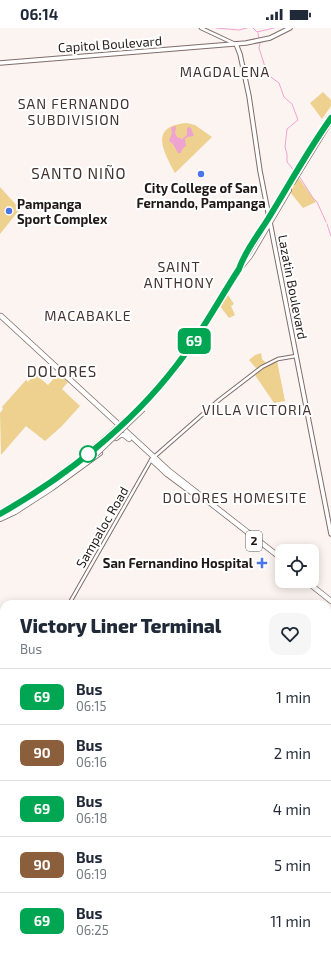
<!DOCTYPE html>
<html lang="en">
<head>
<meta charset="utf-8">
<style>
  body { margin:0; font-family:"Exo 2",sans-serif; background:#f6f6f7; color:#1f2937; height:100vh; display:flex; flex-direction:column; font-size:15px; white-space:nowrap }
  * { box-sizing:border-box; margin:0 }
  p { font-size:13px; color:#747a83 }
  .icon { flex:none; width:22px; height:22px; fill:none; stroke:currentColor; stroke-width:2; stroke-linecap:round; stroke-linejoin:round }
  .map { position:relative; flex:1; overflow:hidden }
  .sheet { position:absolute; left:0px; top:572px; width:331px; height:356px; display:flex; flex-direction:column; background:#fff; border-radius:12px 12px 0 0; box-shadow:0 2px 10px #0003 }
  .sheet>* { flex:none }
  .badge { padding:0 8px; border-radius:6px; font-size:14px; line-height:26px }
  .fabs { position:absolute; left:275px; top:516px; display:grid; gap:8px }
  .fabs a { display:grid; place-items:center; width:44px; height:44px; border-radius:8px; background:#fff; box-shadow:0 2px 10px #0003; font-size:20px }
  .map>.badge { position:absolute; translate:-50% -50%; box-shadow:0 0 0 2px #fff }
  .round { display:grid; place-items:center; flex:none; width:42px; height:42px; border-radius:12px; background:#f6f6f7 }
  .headline { display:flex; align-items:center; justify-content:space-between; height:68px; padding:0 20px }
  h1 { font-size:19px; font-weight:800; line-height:30px }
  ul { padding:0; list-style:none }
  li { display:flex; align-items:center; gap:12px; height:56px; padding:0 20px; border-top:1px solid #e0e1e3 }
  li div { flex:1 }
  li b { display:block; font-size:15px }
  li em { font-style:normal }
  li .badge { min-width:44px; font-weight:700; text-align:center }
  .status { display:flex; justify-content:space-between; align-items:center; height:28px; padding:0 20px; background:#fff; direction:ltr }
  .status svg { height:11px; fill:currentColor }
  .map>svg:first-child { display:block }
</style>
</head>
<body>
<div class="status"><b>06:14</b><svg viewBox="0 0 49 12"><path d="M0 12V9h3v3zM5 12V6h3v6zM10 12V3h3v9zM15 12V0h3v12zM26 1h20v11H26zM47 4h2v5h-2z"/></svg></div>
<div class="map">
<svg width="331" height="928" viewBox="0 0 331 928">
  <rect width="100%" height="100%" fill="#fcf4f1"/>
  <g fill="#eed08f">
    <path d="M323,64L331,72V78L322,91L310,75Z"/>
    <path d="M187,95L195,97L212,109L175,145C163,122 149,98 187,95Z"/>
    <path d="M298,149L316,174L303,180L290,164L295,156Z"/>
    <path d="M0,159L20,181L0,206Z"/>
    <path d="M228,267L234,276L231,278L235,287L229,290L220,278Z"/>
    <path d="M261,325L262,331L266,335L257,341L249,332L255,327Z"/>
    <path d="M277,333L285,373L274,375L255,347L266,337Z"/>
    <path d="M59,345L68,354L62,361L80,378L61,399L45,413L26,398L1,427L0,385L3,381L2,379L26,352L28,354L35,346L48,357Z"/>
  </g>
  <path fill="#efa3d1" d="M175,98L176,99L175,105L177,109L182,111L187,107V100L189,99L191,100L194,108L187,109L185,111L186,118L182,121L181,125H178L173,116L169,113L172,105L171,100Z"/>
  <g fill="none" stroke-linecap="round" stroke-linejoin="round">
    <g stroke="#efa3d1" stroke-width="1">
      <path d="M216,0L239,2L247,0"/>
      <path d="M253,0L257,4L274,0"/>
      <path d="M258,5L259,11"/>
      <path d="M260,15L259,20L266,42L268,47L279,55L284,69L292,76L298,92L287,101L285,119L287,126V134L297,146"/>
      <path d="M299,148L313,170L317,174L326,194"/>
      <path d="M327,196L331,208"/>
      <path d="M327,839L331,837"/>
    </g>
    <g stroke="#efa3d1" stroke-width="3">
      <path d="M0,631L4,630"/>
      <path d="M82,924L84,928"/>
    </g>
    <g stroke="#7f6d69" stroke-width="4.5">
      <g id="minor">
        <path d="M201,0L233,15"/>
        <path d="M154,429L219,372L262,339L278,331L296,328"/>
        <path d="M69,576L151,432"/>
        <path d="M327,751L331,745"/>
        <path d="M191,928L194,924"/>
      </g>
    </g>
    <g stroke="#7f6d69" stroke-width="5.5">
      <g id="major">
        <path d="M236,16L240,26L249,68L260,143L331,506"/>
        <path d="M0,35L246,15L270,10L290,0"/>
        <path d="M0,587L4,589"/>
        <path d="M0,673L4,671"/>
        <path d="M49,924L50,928"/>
      </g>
    </g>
    <g stroke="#7f6d69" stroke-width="6">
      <g id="highway">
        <path d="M293,154L331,92"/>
        <path d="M286,162L294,150"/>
        <path d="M242,238L250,228L289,162"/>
        <path d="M1,288L168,442L282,531"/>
        <path d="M116,410L120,407H124L129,411"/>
        <path d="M152,432L167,446L198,469"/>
        <path d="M0,486L29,470L75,437L147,373L175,340L193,314L239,241L248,222"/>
        <path d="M0,491L15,484L52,460L100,425"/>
        <path d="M306,553L331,573"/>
      </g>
    </g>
    <use href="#minor" stroke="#fff" stroke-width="2.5"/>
    <use href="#major" stroke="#fff" stroke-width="3.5"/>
    <use href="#highway" stroke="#fff" stroke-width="4.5"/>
    <g stroke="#7f6d69" stroke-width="6" stroke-linecap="butt">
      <g id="highway-bridge">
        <path d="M247,227L288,159"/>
        <path d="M96,426L143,381"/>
      </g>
    </g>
    <use href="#highway-bridge" stroke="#fff" stroke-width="4.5"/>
  </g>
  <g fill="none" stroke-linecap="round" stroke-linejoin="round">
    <g stroke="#fff" stroke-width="9">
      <path id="line" d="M0,486C65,449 130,398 176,338C200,308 218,273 239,241C245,223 258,207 268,191C289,157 308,122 331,90"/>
    </g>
    <use href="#line" stroke="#00a651" stroke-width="6"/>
  </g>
  <g fill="#4c75e8" stroke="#fff" stroke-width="1.5">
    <circle cx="201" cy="146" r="4"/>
    <circle cx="9" cy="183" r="4"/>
    <path d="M260 529h4v4h4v4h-4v4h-4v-4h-4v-4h4z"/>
  </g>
  <circle fill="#fff" stroke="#00a651" stroke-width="2" cx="88" cy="426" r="8"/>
  <g text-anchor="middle" stroke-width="4" stroke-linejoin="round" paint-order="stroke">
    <rect fill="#fff" stroke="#635e5d" stroke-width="1" x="246" y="503" width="16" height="20" rx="3"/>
    <g font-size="12" font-weight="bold" fill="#201917">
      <text x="254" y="517">2</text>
    </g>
    <g font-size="13" fill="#201917" stroke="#fff">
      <text transform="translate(110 16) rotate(-4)" y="5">Capitol Boulevard</text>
      <text transform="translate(293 259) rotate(79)" y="5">Lazatin Boulevard</text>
      <text transform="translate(102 499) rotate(-60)" y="5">Sampaloc Road</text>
    </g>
    <g font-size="13" font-weight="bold" fill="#201917" stroke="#fff">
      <text x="201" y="165">City College of San<tspan x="201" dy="15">Fernando, Pampanga</tspan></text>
      <text x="17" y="181" text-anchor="start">Pampanga<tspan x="17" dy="15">Sport Complex</tspan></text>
      <text x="253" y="540" text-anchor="end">San Fernandino Hospital</text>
    </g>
    <g font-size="14" letter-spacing="1" fill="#443430" stroke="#fff">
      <text x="225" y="49">MAGDALENA</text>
      <text x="74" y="81">SAN FERNANDO<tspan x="74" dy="16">SUBDIVISION</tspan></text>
      <text x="179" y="244">SAINT<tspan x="179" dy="16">ANTHONY</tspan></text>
      <text x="88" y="293">MACABAKLE</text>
      <text x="257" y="387">VILLA VICTORIA</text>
      <text x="235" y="475">DOLORES HOMESITE</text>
    </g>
    <g font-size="15" letter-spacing="1" fill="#443430" stroke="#fff">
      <text x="79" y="151">SANTO NIÑO</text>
      <text x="62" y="349">DOLORES</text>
    </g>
  </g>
</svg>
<div class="fabs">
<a><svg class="icon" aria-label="locate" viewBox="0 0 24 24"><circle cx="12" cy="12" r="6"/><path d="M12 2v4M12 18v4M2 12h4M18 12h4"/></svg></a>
</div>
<b class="badge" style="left:194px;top:313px;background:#00a651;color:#fff">69</b>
<section class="sheet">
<div class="headline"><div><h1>Victory Liner Terminal</h1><p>Bus</p></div><a class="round"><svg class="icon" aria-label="heart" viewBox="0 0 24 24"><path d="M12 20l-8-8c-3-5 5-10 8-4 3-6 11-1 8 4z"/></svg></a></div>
<ul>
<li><span class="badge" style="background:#00a651;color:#fff">69</span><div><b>Bus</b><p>06:15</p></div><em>1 min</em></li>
<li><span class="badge" style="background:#8b5e3c;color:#fff">90</span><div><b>Bus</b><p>06:16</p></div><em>2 min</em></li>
<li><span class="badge" style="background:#00a651;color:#fff">69</span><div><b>Bus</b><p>06:18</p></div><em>4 min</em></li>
<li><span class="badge" style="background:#8b5e3c;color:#fff">90</span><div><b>Bus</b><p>06:19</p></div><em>5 min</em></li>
<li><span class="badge" style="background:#00a651;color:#fff">69</span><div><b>Bus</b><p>06:25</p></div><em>11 min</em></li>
</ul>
</section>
</div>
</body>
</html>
